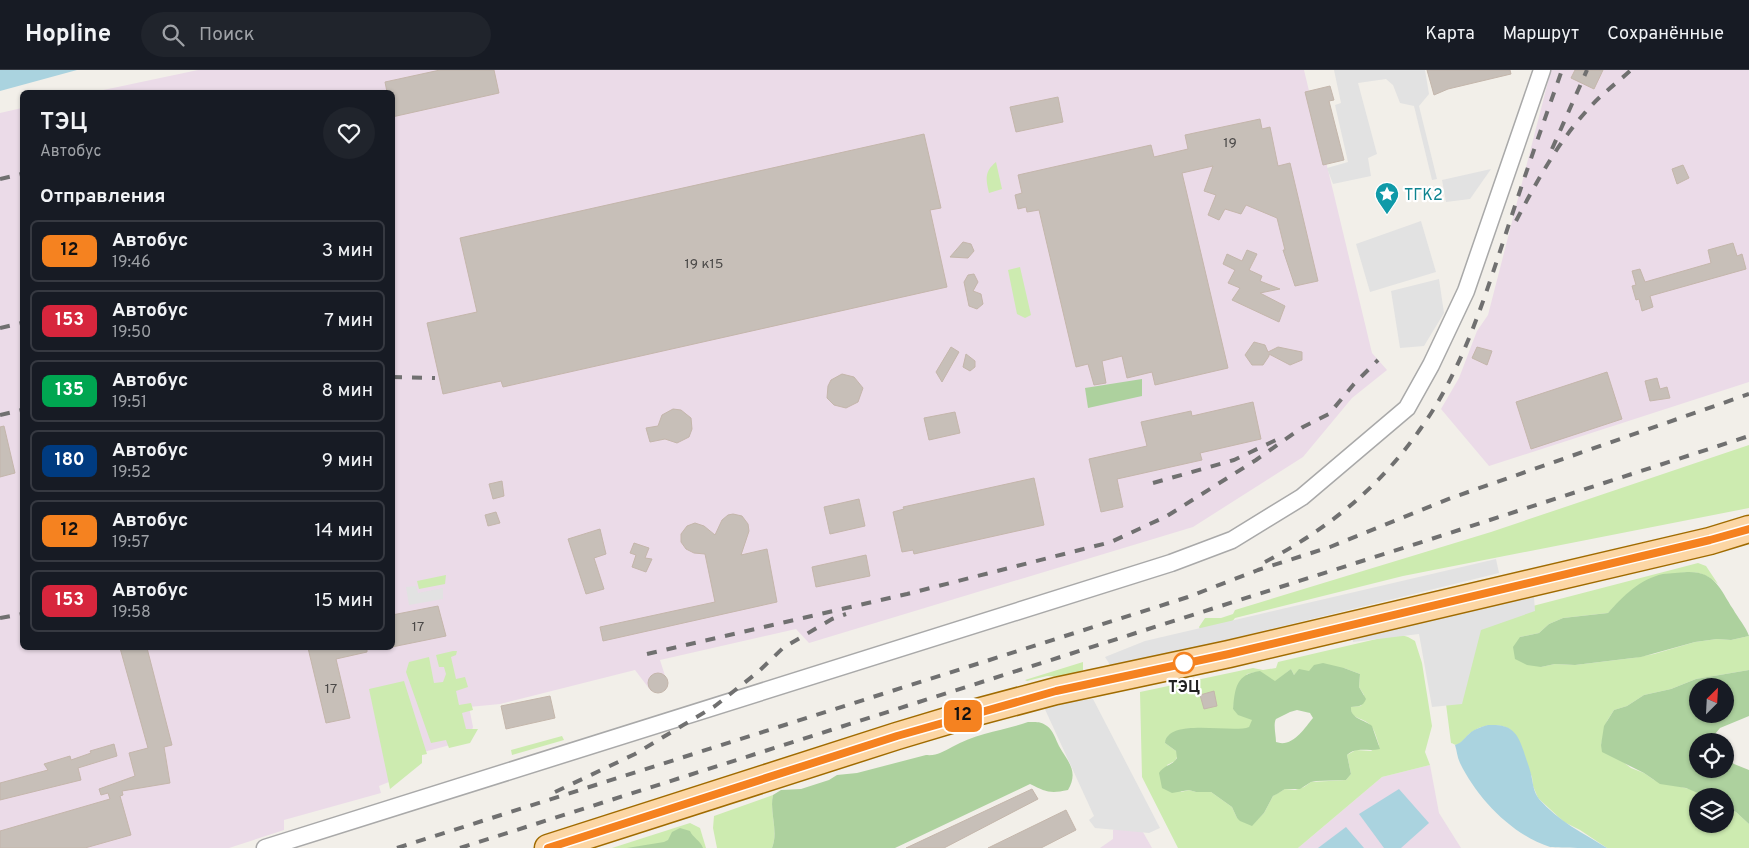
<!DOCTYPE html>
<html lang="ru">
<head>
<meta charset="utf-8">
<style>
  body { margin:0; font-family:Overpass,sans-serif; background:#20242c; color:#f1f3f6; height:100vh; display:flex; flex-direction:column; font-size:19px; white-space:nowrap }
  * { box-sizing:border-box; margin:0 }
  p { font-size:16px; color:#9ea1a6 }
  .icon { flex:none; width:28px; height:28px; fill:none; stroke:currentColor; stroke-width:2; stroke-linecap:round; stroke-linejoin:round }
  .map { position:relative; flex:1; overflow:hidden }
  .details { position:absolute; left:20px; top:20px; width:375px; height:560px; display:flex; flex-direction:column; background:#171b24; border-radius:8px; box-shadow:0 1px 4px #0004 }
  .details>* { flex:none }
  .badge { padding:0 10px; border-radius:8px; font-size:18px; line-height:32px }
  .needle { width:32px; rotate:24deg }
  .tools { position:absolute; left:1689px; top:608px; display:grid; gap:10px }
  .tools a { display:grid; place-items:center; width:45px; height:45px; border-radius:50%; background:#171b24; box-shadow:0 1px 4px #0004; font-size:25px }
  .map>.badge { position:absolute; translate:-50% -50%; box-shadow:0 0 0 2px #fff }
  h2 { padding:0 20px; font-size:19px; line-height:45px }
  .round { display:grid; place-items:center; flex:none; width:52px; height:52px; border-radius:26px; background:#20242c }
  .head { display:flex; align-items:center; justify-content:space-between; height:85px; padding:0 20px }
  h1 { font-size:24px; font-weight:600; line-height:38px }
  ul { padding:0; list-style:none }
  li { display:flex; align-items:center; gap:15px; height:62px; margin:0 10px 8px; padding:0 10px; border:2px solid #363941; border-radius:8px }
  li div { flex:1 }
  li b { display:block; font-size:19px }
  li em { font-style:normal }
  li .badge { min-width:55px; font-weight:700; text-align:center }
  header { display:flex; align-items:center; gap:30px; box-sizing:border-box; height:70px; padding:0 25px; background:#171b24; border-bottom:1px solid #363941 }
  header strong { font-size:24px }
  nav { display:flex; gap:28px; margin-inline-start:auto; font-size:18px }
  .search { width:350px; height:45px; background:#20242c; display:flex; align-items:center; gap:12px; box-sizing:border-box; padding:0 18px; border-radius:28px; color:#9ea1a6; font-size:19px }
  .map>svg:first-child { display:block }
</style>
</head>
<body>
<header>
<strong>Hopline</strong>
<div class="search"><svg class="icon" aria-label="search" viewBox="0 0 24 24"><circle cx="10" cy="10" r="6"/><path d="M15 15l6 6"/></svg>Поиск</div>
<nav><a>Карта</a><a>Маршрут</a><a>Сохранённые</a></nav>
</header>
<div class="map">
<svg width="1749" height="778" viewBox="0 0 1749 778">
  <rect width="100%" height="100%" fill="#f2efe9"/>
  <g fill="#ebdbe8">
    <path d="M198,0H1304L1372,283L1387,300L1352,328L1303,387L1193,457L809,573L796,559L660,590L668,615L666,619L659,623L651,621L635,600L500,634L469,637L473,657L469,670L420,683L394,710L379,716L381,723L284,750V760L229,778H0V43L22,38V578H392V22H94Z"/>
    <path d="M1551,0H1749V312L1489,396L1441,339L1459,308L1477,261L1488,245Z"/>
    <path d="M1430,695L1439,743L1461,778H1298L1382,707Z"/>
    <path d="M1135,748L1152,778H1100L1113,769V760Z"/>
  </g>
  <g fill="#cdebb0" fill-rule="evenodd">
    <path d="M996,92L1002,119L989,123C986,109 984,102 996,92Z"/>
    <path d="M1020,197L1031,245L1025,248L1017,244L1008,200Z"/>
    <path d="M1749,375V438L1403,506L1235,548L1221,565L1201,561L1199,557L1205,548H1221L1233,544L1235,540L1491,462Z"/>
    <path d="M1698,493L1706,496L1718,514C1702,501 1694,501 1674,504C1642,508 1630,520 1608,543L1563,548L1549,554L1539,563L1520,567L1541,597L1555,594L1575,595L1633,588L1654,584L1695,572L1717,569L1731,570L1749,566V600L1696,609L1671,619L1644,625L1627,636L1614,640L1607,651L1601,675L1631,698L1644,703L1654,710L1693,720L1705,726H1698V754H1725V737L1736,742L1749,754V778H1607L1580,760L1564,752L1538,728L1533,716L1532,707L1510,659C1496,652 1480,654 1468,665C1465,668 1462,672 1459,674C1455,676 1455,674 1451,673L1446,634L1474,562L1529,537Z"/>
    <path d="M446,505L445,514L419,519L417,511Z"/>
    <path d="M1398,564L1408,567L1415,571L1422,593L1432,656L1425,682L1430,695L1382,707L1298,778H1178L1142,707L1140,622L1253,598L1263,600L1276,598L1278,592ZM1344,598L1360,604L1359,617L1364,625L1361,636L1351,637C1350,649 1361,647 1368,653C1375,658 1376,668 1379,675L1371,681L1356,680L1347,685L1351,704L1346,710L1311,712L1304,717L1295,720L1285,719L1273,726L1264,743L1252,755L1237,748L1232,737L1211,722H1196L1189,720L1181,722L1167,695L1175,691L1178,685L1176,681L1165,673L1168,666C1195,648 1223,667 1249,658L1253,650L1233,639L1235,627L1247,604L1256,602L1275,612L1291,599L1294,605L1297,602Z"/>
    <path d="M453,581H457L456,585L451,587L456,609L465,607L468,617L456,621L459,635L471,633L473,640L462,643L466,659H478L470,673L449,678L446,670L431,673L406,602L409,592L429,587L434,613L443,612L446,604L444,597H439L436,585Z"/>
    <path d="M1083,592V600L1066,607L1047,606L1027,611L1025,610Z"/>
    <path d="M404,611L427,684L422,685V693L390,719L369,619Z"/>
    <path d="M562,666L564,670L512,685L511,680Z"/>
    <path d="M773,725C769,742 779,761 772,778H717L713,758L714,746Z"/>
    <path d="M690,753L700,758L706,778H612Z"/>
  </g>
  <g fill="#add19e" fill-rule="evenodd">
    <path d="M1142,309V326L1088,338L1085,318Z"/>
    <path d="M1687,502C1715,501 1720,519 1733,539C1738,548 1746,557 1749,566L1731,570L1717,569L1695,572L1641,587L1575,595L1555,594L1541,597L1527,595L1515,589L1513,577L1520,567L1539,563L1549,554L1563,548L1608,543C1623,526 1640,509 1663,504C1671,503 1679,503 1687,502Z"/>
    <path d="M1323,593L1344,598L1360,604L1359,617L1366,629C1363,637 1358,636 1351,637C1350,649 1365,650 1372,656L1380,679C1368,682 1357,676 1347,685L1351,704L1346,710L1316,711L1311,712L1300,719H1285L1277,724L1273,726L1264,743L1252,756L1240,751L1237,748L1232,737L1211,722H1196L1189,720L1172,723L1162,718L1159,703C1164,695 1172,696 1177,688L1176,681L1165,673C1168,647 1233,664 1249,657L1252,650L1238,645L1233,639C1235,618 1236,604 1260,601L1275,611L1291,599L1294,605L1299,599L1309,601L1314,595ZM1297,640L1310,643L1313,648C1304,659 1292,678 1276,672C1276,665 1273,654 1276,649L1290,642Z"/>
    <path d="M1749,600V646L1720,658L1715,664V671H1698V699H1725V688L1734,694L1749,700V754L1736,742L1725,737V726H1705L1686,718L1660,714L1644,703L1602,682L1601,675L1604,656L1614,640L1627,636L1644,625L1671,619L1696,609ZM1725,616V644H1698V616Z"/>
    <path d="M1028,652C1035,652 1041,651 1047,656C1053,660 1056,670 1059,676C1068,692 1079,701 1068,720C1050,724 1046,722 1030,714L895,778H772C779,761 769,742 773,725L781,720L801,719L829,710L837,705L857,703L926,685C937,686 942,682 952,677C976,663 1002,661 1028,652Z"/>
    <path d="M680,758L690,761C693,768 700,770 703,778H627L664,772L668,770L672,762Z"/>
  </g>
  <g fill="#e2e2e2">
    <path d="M1334,0H1425L1429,24L1419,36L1437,109L1432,110L1414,36L1400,33L1393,15L1386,9L1358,13L1377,84L1368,88L1371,106L1333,114L1327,98L1348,92L1335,35L1341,33Z"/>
    <path d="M1491,99L1470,129L1446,132L1442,110Z"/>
    <path d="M1421,151L1436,202L1370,222L1356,174Z"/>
    <path d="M1439,209L1444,243L1424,276L1400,278L1391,221Z"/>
    <path d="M1496,489L1499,503L1112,598L1105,587L1145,571Z"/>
    <path d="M416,516L418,523L443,518V529L409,535L406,517Z"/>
    <path d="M1534,527L1535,541L1481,560L1462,634L1432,637L1419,564L1353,572L1352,563Z"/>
    <path d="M1093,629L1160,758L1149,763L1095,758L1089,750L1094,746L1043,635Z"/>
  </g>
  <g fill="#aad3df">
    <path d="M0,0H77L0,21Z"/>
    <path d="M1488,655C1511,654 1517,661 1524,682C1526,689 1529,696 1531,704C1533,713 1533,721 1539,729C1558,751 1583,763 1607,778C1594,778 1561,778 1550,777C1512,765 1477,728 1460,693C1457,687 1457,681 1455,675C1462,673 1464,668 1469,664C1474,659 1481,657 1488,655Z"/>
    <path d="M1399,719L1429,753L1401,778H1384L1359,744Z"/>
    <path d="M1346,757L1364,778H1318Z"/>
  </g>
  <g fill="#c7bfb8" stroke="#c4b6ab">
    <path d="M440,0H494L499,23L392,47V22H387L385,12Z"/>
    <path d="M1427,0H1510L1511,4L1448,19L1434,25Z"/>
    <path d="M1575,0H1603L1594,19L1571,8Z"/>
    <path d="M1330,16L1334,30L1329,31L1344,90L1323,95L1305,22Z"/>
    <path d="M1058,27L1063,52L1016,62L1010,37Z"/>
    <path d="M1260,49L1262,59L1270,57L1278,96L1290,93L1318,211L1295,216L1283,180H1285L1277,148L1246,135L1241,144L1225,139L1219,150L1208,145L1216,125L1204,121L1213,96L1182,103L1228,298L1155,315L1152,302L1127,308L1122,286L1102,291L1106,313L1094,315L1088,294L1076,297L1039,140L1027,142L1026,137L1018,139L1015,125L1022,123L1018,105L1151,75L1154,87L1188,79L1185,65Z"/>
    <path d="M924,64L941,138L930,140L947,217L503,317L501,311L443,324L427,253L477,242L460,168Z"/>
    <path d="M1683,95L1689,108L1677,114L1672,99Z"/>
    <path d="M963,172L971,174L974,181L968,188L950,187Z"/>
    <path d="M1733,173L1737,186L1742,184L1746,199L1650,226L1653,237L1642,241L1639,229L1636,230L1632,216L1636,215L1632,201L1640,199L1645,212L1711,193L1708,180Z"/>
    <path d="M1247,180L1257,184L1249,200L1262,206L1260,211L1280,219L1260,223L1285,236L1279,252L1232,230L1240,218L1228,213L1235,200L1223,194L1227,184L1242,191Z"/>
    <path d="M974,204L978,212L973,221L981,224L983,234L977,239L969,236L964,212L968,205Z"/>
    <path d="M1254,272L1265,275L1268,282L1278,277L1302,282V290L1290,295L1269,284V286L1263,295H1252L1245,285Z"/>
    <path d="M951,277L959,282L942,312L936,302Z"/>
    <path d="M1477,277L1492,281L1487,295L1472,288Z"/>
    <path d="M966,284L975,291V297L970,301L963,297Z"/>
    <path d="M1607,302L1622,349L1531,379L1516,332Z"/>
    <path d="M842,304L854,307L863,318L858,332L846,338L834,335L827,328L828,316L831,310Z"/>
    <path d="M1657,308L1660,319L1667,317L1670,328L1650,331L1645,311Z"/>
    <path d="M1253,332L1261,369L1200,383L1202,390L1117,409L1123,437L1101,442L1089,389L1147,376L1141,352L1191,341L1192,346Z"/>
    <path d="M673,339L681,340L691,348L692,359L689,367L677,373L665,369L650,372L646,358L658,356L662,345Z"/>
    <path d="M955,342L960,363L929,370L924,348Z"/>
    <path d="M4,356L15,403L0,407V357Z"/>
    <path d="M1034,408L1044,455L914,484L913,480L902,482L893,442L904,439L903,437Z"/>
    <path d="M502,411L504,426L493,429L489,414Z"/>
    <path d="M859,429L865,456L830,464L824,437Z"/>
    <path d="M496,442L500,453L488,456L485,445Z"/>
    <path d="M733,444L742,446L748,454L749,461L741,485L767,479L777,532L603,571L600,557L715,532L705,484L694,483L686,479L681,472V464L687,456L695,453L704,456L715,465L722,450L728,445Z"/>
    <path d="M600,459L606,484L594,488L604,519L586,524L568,469Z"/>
    <path d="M634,473L649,478L645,488L652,489L646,502L632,497L636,485L630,483Z"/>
    <path d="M866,485L870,506L816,517L812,497Z"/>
    <path d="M438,536L446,566L392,577V545Z"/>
    <path d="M120,578H147L172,675L164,677L170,713L122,721L123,725L120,726L131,765L85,778H0V761L110,729L108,723L101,725L99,719L135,706L129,683L148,678Z"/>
    <path d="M308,578H367V582L336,589L350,648L326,653Z"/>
    <circle cx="658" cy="613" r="10"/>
    <path d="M1214,621L1217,636L1204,639L1200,625Z"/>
    <path d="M550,626L555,648L506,659L501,636Z"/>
    <path d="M114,674L117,686L78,698L81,710L0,730V713L48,700L44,694L70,686L71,690L91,683L90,681Z"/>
    <path d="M1032,719L1038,729L944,778H906Z"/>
    <path d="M1066,740L1076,760L1041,778H988Z"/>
  </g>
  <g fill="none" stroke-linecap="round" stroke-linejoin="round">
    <g stroke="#a9a9a9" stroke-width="19">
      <path id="minor" d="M265,778L1171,493L1232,470L1302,427L1407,338L1431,295L1466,221L1542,0"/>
    </g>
    <g stroke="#a06b00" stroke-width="29">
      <path id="primary" d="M548,778L897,666L977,642L1056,621L1229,584L1710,471L1749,459"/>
    </g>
    <use href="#minor" stroke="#fff" stroke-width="16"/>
    <use href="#primary" stroke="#fcd6a4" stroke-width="26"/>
    <g stroke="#707070" stroke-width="4" stroke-dasharray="10 10" stroke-linecap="butt">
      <path d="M1552,79L1587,0"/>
      <path d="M0,109L22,104"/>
      <path d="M1516,151C1537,111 1559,70 1591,36C1603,23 1618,12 1631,0"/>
      <path d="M0,258L22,253"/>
      <path d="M392,307L435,308"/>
      <path d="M0,345L22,340"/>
      <path d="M1153,413L1234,390L1276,370"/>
      <path d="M1265,492C1328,459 1380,417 1421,358C1464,298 1486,223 1509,154C1526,102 1544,51 1562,0"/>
      <path d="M0,548L22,544"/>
      <path d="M647,584L907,524L1111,472L1167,446L1256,390L1303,357L1329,344L1354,314L1378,290"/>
      <path d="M555,722L635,684L715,636L758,602L783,578L832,549L846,544"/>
      <path d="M397,778L1188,527L1258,500L1330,477L1451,428L1749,324"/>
      <path d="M460,778L1425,471L1749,366"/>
    </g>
  </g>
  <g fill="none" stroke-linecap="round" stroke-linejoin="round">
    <g stroke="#fff" stroke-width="11">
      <path id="line" d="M548,778L897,666L1056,621L1229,584L1710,470L1749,459"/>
    </g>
    <use href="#line" stroke="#f58220" stroke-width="8"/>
  </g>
  <defs>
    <g id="sight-pin" transform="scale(1.25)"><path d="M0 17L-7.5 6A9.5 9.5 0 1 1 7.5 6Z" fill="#0f9aa8" stroke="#fff"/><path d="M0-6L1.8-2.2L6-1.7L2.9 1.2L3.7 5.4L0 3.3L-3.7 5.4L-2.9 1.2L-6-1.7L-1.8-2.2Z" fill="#fff"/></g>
  </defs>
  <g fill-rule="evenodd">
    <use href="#sight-pin" x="1387" y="124"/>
  </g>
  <circle fill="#fff" stroke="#f58220" stroke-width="2.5" cx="1184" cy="593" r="10"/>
  <g text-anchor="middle" stroke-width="4.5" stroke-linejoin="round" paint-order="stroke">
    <g font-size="14" fill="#4b4948">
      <text x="1230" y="77">19</text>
      <text x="704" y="198">19 к15</text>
      <text x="418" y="561">17</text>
      <text x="331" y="623">17</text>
    </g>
    <g font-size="16" fill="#0d838f" stroke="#fff" text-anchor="start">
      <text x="1404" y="130">ТГК2</text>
    </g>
    <g font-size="16" font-weight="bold" fill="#222" stroke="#fff">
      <text x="1184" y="622">ТЭЦ</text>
    </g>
  </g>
</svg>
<div class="tools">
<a><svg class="needle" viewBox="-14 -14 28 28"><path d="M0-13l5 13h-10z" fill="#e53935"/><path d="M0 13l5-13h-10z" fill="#9ea1a6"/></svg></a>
<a><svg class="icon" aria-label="locate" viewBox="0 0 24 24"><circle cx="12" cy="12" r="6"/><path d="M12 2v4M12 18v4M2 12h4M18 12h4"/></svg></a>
<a><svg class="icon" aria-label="layers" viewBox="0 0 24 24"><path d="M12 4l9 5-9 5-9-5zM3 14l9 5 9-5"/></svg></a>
</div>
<b class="badge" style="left:963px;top:646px;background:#f58220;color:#111">12</b>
<section class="details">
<div class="head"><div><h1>ТЭЦ</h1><p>Автобус</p></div><a class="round"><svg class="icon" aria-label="heart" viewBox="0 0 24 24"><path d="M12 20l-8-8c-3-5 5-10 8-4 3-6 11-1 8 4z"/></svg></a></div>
<h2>Отправления</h2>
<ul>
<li><span class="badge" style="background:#f58220;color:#111">12</span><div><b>Автобус</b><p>19:46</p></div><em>3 мин</em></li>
<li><span class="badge" style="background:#d7263d;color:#fff">153</span><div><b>Автобус</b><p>19:50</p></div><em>7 мин</em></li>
<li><span class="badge" style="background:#00a651;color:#fff">135</span><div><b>Автобус</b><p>19:51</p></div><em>8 мин</em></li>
<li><span class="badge" style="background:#003b80;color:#fff">180</span><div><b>Автобус</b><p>19:52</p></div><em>9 мин</em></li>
<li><span class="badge" style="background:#f58220;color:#111">12</span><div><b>Автобус</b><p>19:57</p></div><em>14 мин</em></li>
<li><span class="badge" style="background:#d7263d;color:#fff">153</span><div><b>Автобус</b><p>19:58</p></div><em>15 мин</em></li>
</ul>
</section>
</div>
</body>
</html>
